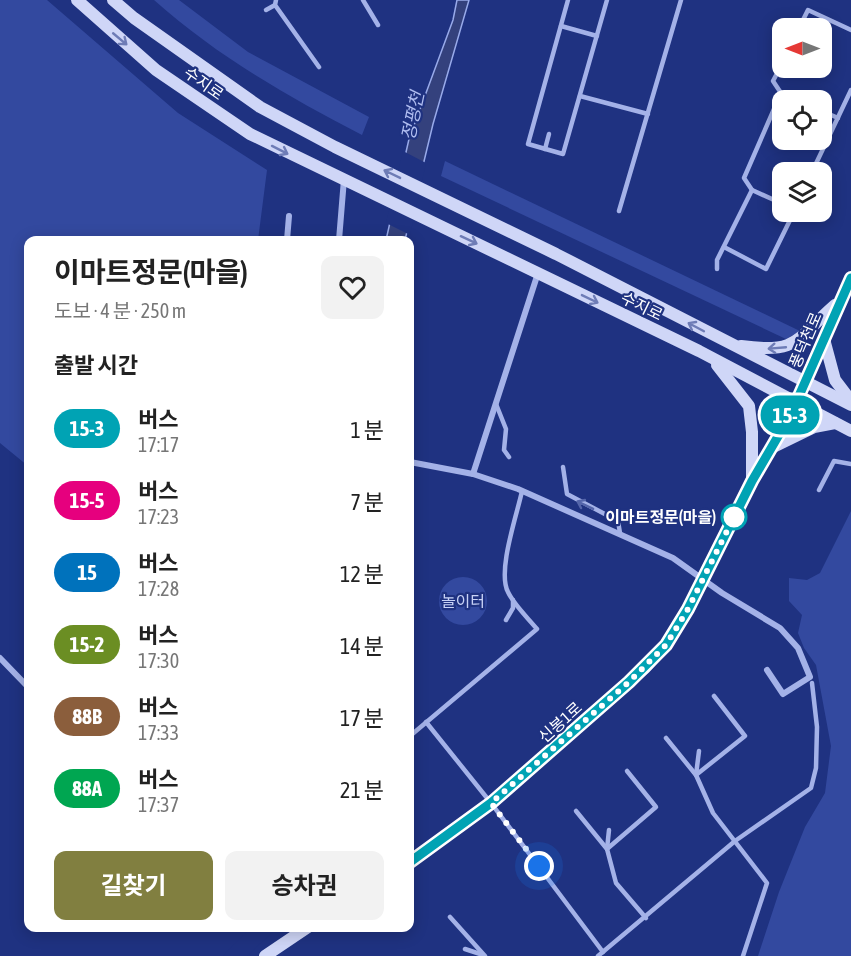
<!DOCTYPE html>
<html lang="ko">
<head>
<meta charset="utf-8">
<style>
  body { margin:0; font-family:"Asap Condensed","Noto Sans KR",sans-serif; background:#f2f2f2; color:#222; height:100vh; display:flex; flex-direction:column; font-size:22px; white-space:nowrap }
  * { box-sizing:border-box; margin:0 }
  p { font-size:20px; color:#767676 }
  .icon { flex:none; width:33px; height:33px; fill:none; stroke:currentColor; stroke-width:2; stroke-linecap:round; stroke-linejoin:round }
  .map { position:relative; flex:1; overflow:hidden }
  .sheet { position:absolute; left:24px; top:236px; width:390px; height:696px; display:flex; flex-direction:column; background:#fff; border-radius:12px; box-shadow:0 3px 15px #0003 }
  .sheet>* { flex:none }
  .badge { padding:0 12px; border-radius:20px; font-size:21px; line-height:39px }
  .needle { width:39px; rotate:270deg }
  .buttons { position:absolute; left:772px; top:18px; display:grid; gap:12px }
  .buttons a { display:grid; place-items:center; width:60px; height:60px; border-radius:12px; background:#fff; box-shadow:0 3px 15px #0003; font-size:30px }
  .you { position:absolute; width:30px; height:30px; margin:-15px; border:4px solid #fff; border-radius:50%; background:#1a73e8; box-shadow:0 0 0 9px #1a73e833 }
  .map>.badge { position:absolute; translate:-50% -50%; box-shadow:0 0 0 3px #fff }
  h2 { padding:0 30px; font-size:22px; line-height:54px }
  .round { display:grid; place-items:center; flex:none; width:63px; height:63px; border-radius:12px; background:#f2f2f2 }
  .overview { display:flex; align-items:center; justify-content:space-between; height:102px; padding:0 30px }
  h1 { font-size:28px; font-weight:700; line-height:45px }
  .action { display:flex; gap:12px; margin-top:auto; padding:12px 30px }
  .action a { flex:1; height:69px; border-radius:12px; background:#817f40; color:#fff; font-size:24px; font-weight:700; line-height:69px; text-align:center }
  .action a+a { background:#f2f2f2; color:#222 }
  ul { padding:0; list-style:none }
  li { display:flex; align-items:center; gap:18px; height:72px; padding:0 30px }
  li div { flex:1 }
  li b { display:block; font-size:22px }
  li em { font-style:normal }
  li .badge { min-width:66px; font-weight:700; text-align:center }
  .map>svg:first-child { display:block }
</style>
</head>
<body>
<div class="map">
<svg width="851" height="956" viewBox="0 0 851 956">
  <rect width="100%" height="100%" fill="#1f3281"/>
  <g fill="#33499f">
    <path d="M0,0H47L178,113L267,170L258,240H28V466L0,443Z"/>
    <path d="M154,0H179L248,52L369,117L362,135C288,97 217,56 154,0Z"/>
    <path d="M445,161L800,331L786,339L441,176Z"/>
    <path d="M851,511V956H758L779,892L805,827L825,793L831,746L816,665L804,648L798,633L802,615L789,601V578L807,580L820,573Z"/>
    <circle cx="463" cy="601" r="24"/>
  </g>
  <path fill="#34417d" stroke="#98aaea" stroke-width="1.5" d="M457,0H469L433,124L405,240H386L409,139L453,20Z"/>
  <g fill="#1f3281">
    <path d="M403,151L426,163L410,235L386,223Z"/>
    <path d="M251,927H278L247,956H223Z"/>
  </g>
  <g fill="none" stroke-linecap="round" stroke-linejoin="round">
    <g stroke="#a4b2e8" stroke-width="4.5">
      <path d="M276,0L275,5L319,67"/>
      <path d="M363,0L378,25"/>
      <path d="M568,0L528,144L563,154L607,0"/>
      <path d="M266,10L275,5"/>
      <path d="M561,26L597,36"/>
      <path d="M799,28L808,10L851,30"/>
      <path d="M781,93L798,100"/>
      <path d="M580,96L648,114"/>
      <path d="M822,111L838,118"/>
      <path d="M545,149L549,134"/>
      <path d="M812,172L851,90"/>
      <path d="M752,190L783,204"/>
      <path d="M619,211L681,0"/>
      <path d="M724,247L766,269L794,212"/>
      <path d="M717,269V260L752,190L744,178L781,93L773,81L783,62"/>
      <path d="M496,404L506,429L504,450L509,457"/>
      <path d="M563,467L567,494L618,521L620,533"/>
      <path d="M819,490L834,461L851,464"/>
      <path d="M506,620L513,608V600"/>
      <path d="M426,722L491,803L603,952"/>
      <path d="M410,736L537,629C528,618 514,605 508,592C497,571 517,515 522,491"/>
      <path d="M666,738L696,775L745,736L714,696"/>
      <path d="M699,751L696,775L713,813L767,883L743,956"/>
      <path d="M576,811L607,849L616,883L646,918"/>
      <path d="M607,849L656,807L627,771"/>
      <path d="M607,849L609,830"/>
      <path d="M450,917L485,956"/>
      <path d="M465,949L483,955"/>
      <path d="M598,956L735,841L811,788L816,768L817,727L812,683"/>
    </g>
    <g stroke="#a4b2e8" stroke-width="6">
      <path d="M287,240L289,216"/>
      <path d="M339,240L344,179"/>
      <path d="M410,462L473,474L518,489L673,558L722,593L780,628L798,648L810,677L783,694L767,670"/>
      <path d="M473,474L538,273"/>
      <path d="M0,658L28,687"/>
    </g>
    <g stroke="#cfd6f7" stroke-width="12">
      <path d="M77,0L156,70L250,134L699,351L851,431"/>
      <path d="M113,0L134,18L260,107L335,147L556,254L851,405"/>
      <path d="M824,339L835,380L851,401"/>
      <path d="M741,346C799,354 796,339 835,305"/>
      <path d="M717,365L749,406L752,432V480"/>
      <path d="M773,447L814,427L835,423"/>
      <path d="M410,862L491,803L645,668L666,645L688,609L752,481L791,414L851,278"/>
      <path d="M265,956L308,927"/>
    </g>
  </g>
  <defs><path id="oneway-shaft" d="M-6 0H5M1.5-3L5.5 0L1.5 3" fill="none" stroke-width="1.6" stroke-linecap="round" stroke-linejoin="round" transform="scale(1.5)"/></defs>
  <g stroke="#6e7cb6">
    <use href="#oneway-shaft" transform="translate(120 39) rotate(40)"/>
    <use href="#oneway-shaft" transform="translate(280 150) rotate(27)"/>
    <use href="#oneway-shaft" transform="translate(392 174) rotate(-154)"/>
    <use href="#oneway-shaft" transform="translate(469 240) rotate(25)"/>
    <use href="#oneway-shaft" transform="translate(590 299) rotate(26)"/>
    <use href="#oneway-shaft" transform="translate(696 327) rotate(-152)"/>
    <use href="#oneway-shaft" transform="translate(777 348) rotate(175)"/>
  </g>
  <use stroke="#5465aa" href="#oneway-shaft" transform="translate(585 505) rotate(-154)"/>
  <g fill="none" stroke-linecap="round" stroke-linejoin="round">
    <g stroke="#fff" stroke-width="14">
      <path id="line" d="M410,862L491,803L629,682L666,645L688,609L752,481L791,414L851,278"/>
    </g>
    <use href="#line" stroke="#00a3b4" stroke-width="9"/>
    <path stroke="#fff" stroke-width="6" stroke-dasharray="0 10.8" d="M539,866L491,803L629,682L666,645L688,609L734,517"/>
  </g>
  <circle fill="#fff" stroke="#00a3b4" stroke-width="3" cx="734" cy="517" r="12"/>
  <g text-anchor="middle" stroke-width="4.5" stroke-linejoin="round" paint-order="stroke">
    <g font-size="16" fill="#fff" stroke="#1f3281">
      <text transform="translate(204 83) rotate(35)" y="6">수지로</text>
      <text transform="translate(642 306) rotate(26)" y="6">수지로</text>
      <text transform="translate(805 340) rotate(-67)" y="6">풍덕천로</text>
      <text transform="translate(560 722) rotate(-42)" y="6">신봉1로</text>
    </g>
    <g font-size="16" font-weight="bold" fill="#fff" stroke="#1f3281" text-anchor="end">
      <text x="716" y="523">이마트정문(마을)</text>
    </g>
    <g font-size="16" fill="#c8d2f6" stroke="#1f3281">
      <text x="463" y="607">놀이터</text>
    </g>
    <g font-size="18" font-style="italic" fill="#b0bdf0" stroke="#1f3281">
      <text transform="translate(413 116) rotate(-78)" y="6">정평천</text>
    </g>
  </g>
</svg>
<div class="buttons">
<a><svg class="needle" viewBox="-14 -14 28 28"><path d="M0-13l5 13h-10z" fill="#e53935"/><path d="M0 13l5-13h-10z" fill="#767676"/></svg></a>
<a><svg class="icon" aria-label="locate" viewBox="0 0 24 24"><circle cx="12" cy="12" r="6"/><path d="M12 2v4M12 18v4M2 12h4M18 12h4"/></svg></a>
<a><svg class="icon" aria-label="layers" viewBox="0 0 24 24"><path d="M12 4l9 5-9 5-9-5zM3 14l9 5 9-5"/></svg></a>
</div>
<div class="you" style="left:539px;top:866px"></div>
<b class="badge" style="left:790px;top:415px;background:#00a3b4;color:#fff">15-3</b>
<section class="sheet">
<div class="overview"><div><h1>이마트정문(마을)</h1><p>도보 · 4 분 · 250 m</p></div><a class="round"><svg class="icon" aria-label="heart" viewBox="0 0 24 24"><path d="M12 20l-8-8c-3-5 5-10 8-4 3-6 11-1 8 4z"/></svg></a></div>
<h2>출발 시간</h2>
<ul>
<li><span class="badge" style="background:#00a3b4;color:#fff">15-3</span><div><b>버스</b><p>17:17</p></div><em>1 분</em></li>
<li><span class="badge" style="background:#e6007e;color:#fff">15-5</span><div><b>버스</b><p>17:23</p></div><em>7 분</em></li>
<li><span class="badge" style="background:#0072bc;color:#fff">15</span><div><b>버스</b><p>17:28</p></div><em>12 분</em></li>
<li><span class="badge" style="background:#6b8e23;color:#fff">15-2</span><div><b>버스</b><p>17:30</p></div><em>14 분</em></li>
<li><span class="badge" style="background:#8b5e3c;color:#fff">88B</span><div><b>버스</b><p>17:33</p></div><em>17 분</em></li>
<li><span class="badge" style="background:#00a651;color:#fff">88A</span><div><b>버스</b><p>17:37</p></div><em>21 분</em></li>
</ul>
<div class="action"><a>길찾기</a><a>승차권</a></div>
</section>
</div>
</body>
</html>
